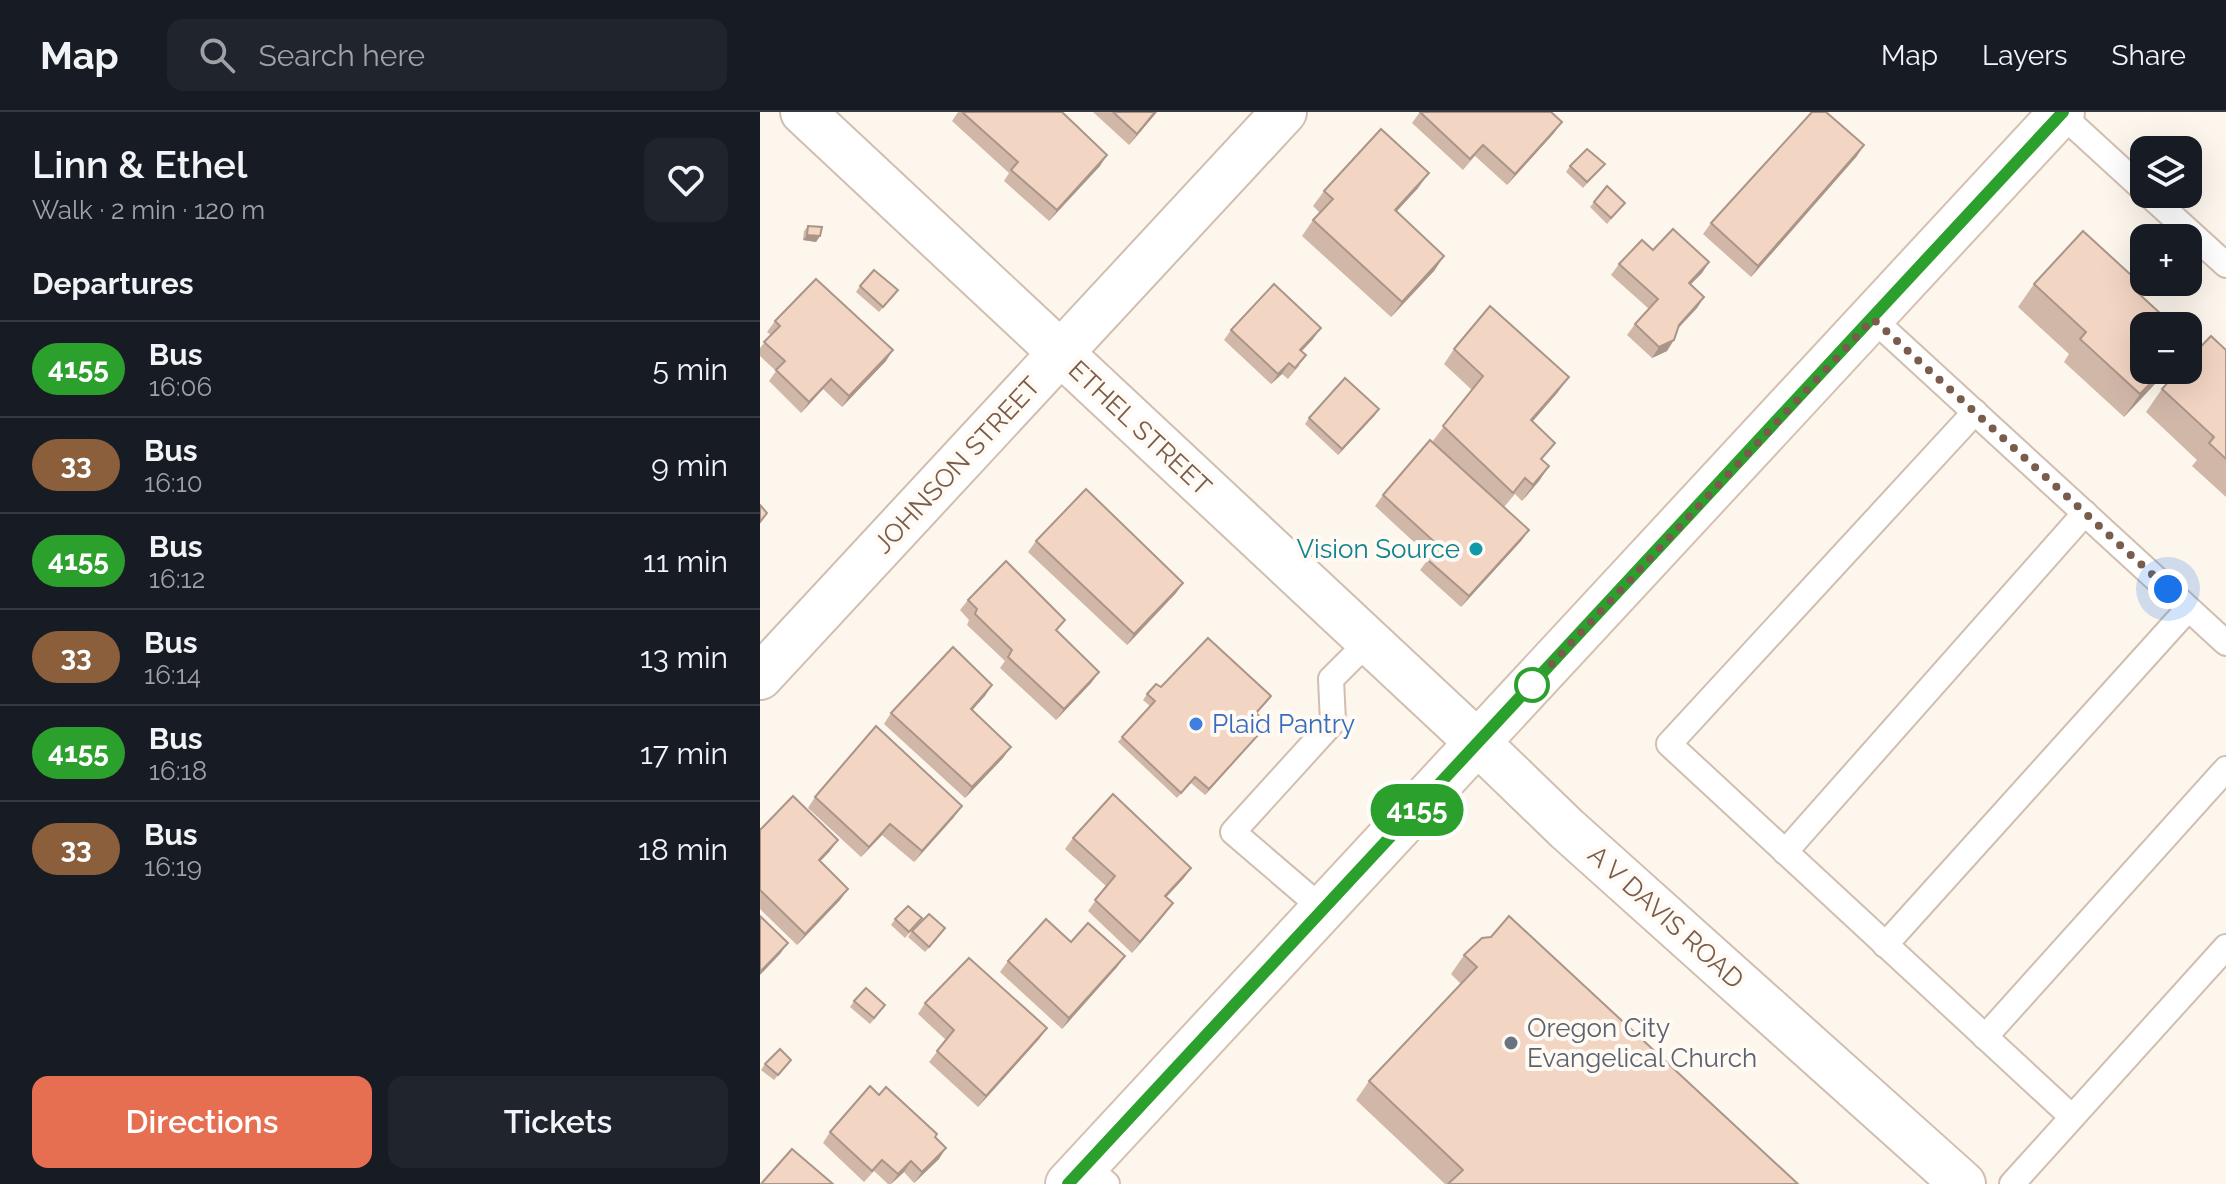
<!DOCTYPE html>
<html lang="en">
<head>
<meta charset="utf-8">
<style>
  body { margin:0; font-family:Raleway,sans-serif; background:#20242c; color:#f1f3f6; height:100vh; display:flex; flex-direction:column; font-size:30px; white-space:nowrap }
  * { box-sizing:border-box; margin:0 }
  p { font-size:26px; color:#9ea1a6 }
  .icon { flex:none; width:44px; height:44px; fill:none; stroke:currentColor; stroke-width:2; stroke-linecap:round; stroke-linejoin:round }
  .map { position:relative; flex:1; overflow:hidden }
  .sheet { display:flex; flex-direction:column; background:#171b24; width:760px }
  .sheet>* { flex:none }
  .badge { padding:0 16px; border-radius:26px; font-size:28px; line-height:52px }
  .tools { position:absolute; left:1370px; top:24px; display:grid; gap:16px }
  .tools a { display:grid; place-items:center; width:72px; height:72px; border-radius:16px; background:#171b24; box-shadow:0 8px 32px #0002; font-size:40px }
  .you { position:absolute; width:40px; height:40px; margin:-20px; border:6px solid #fff; border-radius:50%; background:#1a73e8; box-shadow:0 0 0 12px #1a73e833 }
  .map>.badge { position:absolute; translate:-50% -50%; box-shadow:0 0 0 4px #fff }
  h2 { padding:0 32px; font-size:30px; line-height:72px }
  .round { display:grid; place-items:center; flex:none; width:84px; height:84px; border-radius:16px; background:#20242c }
  .overview { display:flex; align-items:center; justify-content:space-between; height:136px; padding:0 32px }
  h1 { font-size:38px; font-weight:600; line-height:60px }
  .action { display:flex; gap:16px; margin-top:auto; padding:16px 32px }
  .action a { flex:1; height:92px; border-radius:16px; background:#e76f51; color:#fff; font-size:32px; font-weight:600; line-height:92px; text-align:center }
  .action a+a { background:#20242c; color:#f1f3f6 }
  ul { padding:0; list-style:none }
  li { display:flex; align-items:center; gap:24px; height:96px; padding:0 32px; border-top:2px solid #363941 }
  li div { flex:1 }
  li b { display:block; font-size:30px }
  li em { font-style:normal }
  li .badge { min-width:88px; font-weight:700; text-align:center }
  header { display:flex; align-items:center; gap:48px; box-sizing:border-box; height:112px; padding:0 40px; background:#171b24; border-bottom:2px solid #363941 }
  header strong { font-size:38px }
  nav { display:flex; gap:44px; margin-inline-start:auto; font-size:28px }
  .search { width:560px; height:72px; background:#20242c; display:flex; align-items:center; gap:20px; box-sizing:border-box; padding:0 28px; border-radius:16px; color:#9ea1a6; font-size:30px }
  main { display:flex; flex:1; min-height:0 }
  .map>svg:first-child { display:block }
</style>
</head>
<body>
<header>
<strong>Map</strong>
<div class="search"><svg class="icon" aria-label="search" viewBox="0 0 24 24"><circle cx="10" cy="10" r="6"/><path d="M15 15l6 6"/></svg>Search here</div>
<nav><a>Map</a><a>Layers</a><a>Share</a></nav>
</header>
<main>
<section class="sheet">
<div class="overview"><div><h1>Linn &amp; Ethel</h1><p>Walk · 2 min · 120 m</p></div><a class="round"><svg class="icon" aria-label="heart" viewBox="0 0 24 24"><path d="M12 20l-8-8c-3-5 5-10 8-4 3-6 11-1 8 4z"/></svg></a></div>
<h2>Departures</h2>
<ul>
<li><span class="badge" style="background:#2ca02c;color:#fff">4155</span><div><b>Bus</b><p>16:06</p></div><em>5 min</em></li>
<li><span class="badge" style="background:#8b5e3c;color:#fff">33</span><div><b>Bus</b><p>16:10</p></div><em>9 min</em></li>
<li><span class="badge" style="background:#2ca02c;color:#fff">4155</span><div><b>Bus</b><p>16:12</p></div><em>11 min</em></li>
<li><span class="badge" style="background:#8b5e3c;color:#fff">33</span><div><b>Bus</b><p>16:14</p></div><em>13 min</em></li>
<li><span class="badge" style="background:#2ca02c;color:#fff">4155</span><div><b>Bus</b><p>16:18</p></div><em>17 min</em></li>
<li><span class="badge" style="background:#8b5e3c;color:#fff">33</span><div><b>Bus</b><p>16:19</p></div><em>18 min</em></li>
</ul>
<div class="action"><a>Directions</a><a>Tickets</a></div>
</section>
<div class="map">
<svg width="1466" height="1072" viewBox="0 0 1466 1072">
  <rect width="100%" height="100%" fill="#fdf6ec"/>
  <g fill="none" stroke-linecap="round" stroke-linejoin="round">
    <g stroke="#d1beb0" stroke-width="28">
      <g id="service">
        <path d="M1301,2L1384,78"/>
        <path d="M1388,82L1466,153"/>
        <path d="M1113,207L1466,531"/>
        <path d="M1215,300L909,632L1312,1005"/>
        <path d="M1025,740L1325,401"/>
        <path d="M564,798L473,720L573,610L571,567L609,529"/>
        <path d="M1125,833L1428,497"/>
        <path d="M1225,925L1466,657"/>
        <path d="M326,1053L347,1072"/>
        <path d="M1252,1072L1466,835"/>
      </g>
    </g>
    <g stroke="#d1beb0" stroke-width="48">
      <g id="minor">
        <path d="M43,0L718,631"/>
        <path d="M0,565L524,0"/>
      </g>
    </g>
    <g stroke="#d1beb0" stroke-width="48">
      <path id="tertiary" d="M718,631L807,717L1203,1072"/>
    </g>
    <g stroke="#d6c0b0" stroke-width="48">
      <path id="secondary" d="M308,1072L1302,0"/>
    </g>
    <use href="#service" stroke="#fff" stroke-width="24"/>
    <use href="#minor" stroke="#fff" stroke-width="44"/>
    <use href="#tertiary" stroke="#fff" stroke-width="44"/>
    <use href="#secondary" stroke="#fff" stroke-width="44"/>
  </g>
  <g fill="#d1b7a8">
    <path d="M198,0H302L340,54L289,109L244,69L249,61L192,9Z"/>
    <path d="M333,0H397L369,33Z"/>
    <path d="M660,0L794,21L747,73L715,44L703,58L652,11Z"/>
    <path d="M1097,44L991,165L943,122L951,111Z"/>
    <path d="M845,52L823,76L806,60L810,54Z"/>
    <path d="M658,76L637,99L684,144L674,159L631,205L542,124L553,108L560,101L553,94L564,79Z"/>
    <path d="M834,90L865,91L847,112L830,95Z"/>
    <path d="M48,114L60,124L56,130L43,128L44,119Z"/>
    <path d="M893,138L949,150L942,161L931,172L944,185L937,196L917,217L907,239L892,246L867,223L875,212L889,197L851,163L859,152Z"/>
    <path d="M1274,172L1378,181L1384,258H1408L1364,305L1304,250L1309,242L1258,195Z"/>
    <path d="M100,174L134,184L119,200L96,180Z"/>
    <path d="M15,209L126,249L82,295L63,277L41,301L9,269L16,259L0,244V236L11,223L7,220Z"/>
    <path d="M471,218L553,227L541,240L539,254L528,267L522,262L511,272L464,228Z"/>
    <path d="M694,237L798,280L772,310L782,348L789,354L779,369L762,389L755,382L744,395L769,418L761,429L701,495L660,458L670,445L615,394L623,383L672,330L712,278L684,252Z"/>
    <path d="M1466,238V385L1432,354L1437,348L1386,300L1402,277Z"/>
    <path d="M615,303L578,343L545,312L549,306Z"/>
    <path d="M276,429L423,471L416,481L367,533L268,440Z"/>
    <path d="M208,488L297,519L339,560L331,571L296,608L240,556L245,549L207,513L209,508L200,498Z"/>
    <path d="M232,573L212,599L243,646L205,686L124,612L131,601Z"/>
    <path d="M401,575L507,590L496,601L508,612L445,683L431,671L417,686L358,630L390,594L383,588L387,582Z"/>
    <path d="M55,685L194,705L154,750L122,723L101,745L48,696Z"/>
    <path d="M0,718L70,739L60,749L88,777L80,788L37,833L0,797Z"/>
    <path d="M313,726L431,756L423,767L406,785L405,802L372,841L328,799L346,774L305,737Z"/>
    <path d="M162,806L145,826L131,813L135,807Z"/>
    <path d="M152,819L181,822L165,840L148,825Z"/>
    <path d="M311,830L357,855L302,917L240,860L248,849Z"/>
    <path d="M704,843L1038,1072H685L596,988L609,969L701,872L691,862Z"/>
    <path d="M94,889L121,899L110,912L90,895Z"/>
    <path d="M165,891L287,916L279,927L218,995L169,950L186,928L158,902Z"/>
    <path d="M5,952L27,953L14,968L1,958Z"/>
    <path d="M119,983L175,1026L179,1047L154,1071L144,1060L131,1072H128L114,1059L104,1070L63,1031L70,1020Z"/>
  </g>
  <g fill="#aa9588">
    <path d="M395,0H397L369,33L377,22Z"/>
    <path d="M802,10L794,21L747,73L755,62Z"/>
    <path d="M1104,33L1097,44L991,165L998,154Z"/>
    <path d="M347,43L340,54L289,109L297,98Z"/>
    <path d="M669,61L658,76L624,113L635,98Z"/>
    <path d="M47,123L60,124L56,130L43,128Z"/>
    <path d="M684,144L674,159L631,205L642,190Z"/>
    <path d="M949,150L942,161L921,182L929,171Z"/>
    <path d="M944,185L937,196L911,224L919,213Z"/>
    <path d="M561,216L553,227L532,249L540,238Z"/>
    <path d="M914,228L907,239L892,246L899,235Z"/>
    <path d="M133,238L126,249L82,295L89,284Z"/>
    <path d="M529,251L522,262L511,272L518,262Z"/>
    <path d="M1403,258H1408L1364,305L1380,282Z"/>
    <path d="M809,265L798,280L760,324L771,308Z"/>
    <path d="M71,267L63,277L41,301L49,290Z"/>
    <path d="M619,297L615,303L578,343L582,337Z"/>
    <path d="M789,354L779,369L762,389L773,373Z"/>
    <path d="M769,418L761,429L701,495L709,484Z"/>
    <path d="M423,471L416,481L367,533L374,522Z"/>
    <path d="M339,560L331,571L296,608L304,597Z"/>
    <path d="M232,573L225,584L203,608L211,597Z"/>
    <path d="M508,612L504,617L445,683L449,677Z"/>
    <path d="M251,635L243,646L205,686L212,675Z"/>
    <path d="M202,694L194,705L154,750L162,739Z"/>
    <path d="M130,712L122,723L101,745L109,735Z"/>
    <path d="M78,728L70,739L51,759L59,748Z"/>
    <path d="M431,756L423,767L397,795L405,784Z"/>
    <path d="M88,777L80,788L37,833L45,822Z"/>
    <path d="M413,791L405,802L372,841L380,830Z"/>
    <path d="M28,831L20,842L0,863V860Z"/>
    <path d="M365,844L357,855L302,917L309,906Z"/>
    <path d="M287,916L279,927L218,995L226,984Z"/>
    <path d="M186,1036L179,1047L154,1071L162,1060Z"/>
    <path d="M151,1049L144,1060L131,1072L138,1062Z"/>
  </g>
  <g fill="#f3d5c3" stroke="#aa9588" stroke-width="2">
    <path d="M202,0H302L347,43L297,98L251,58L258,50Z"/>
    <path d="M353,0H395L377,22Z"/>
    <path d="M660,0H791L802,10L755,62L723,33L710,47Z"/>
    <path d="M1052,0H1066L1104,33L998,154L951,111Z"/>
    <path d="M621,17L669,61L635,98L684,144L642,190L553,108L573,87L564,79Z"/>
    <path d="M827,37L845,52L827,70L810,54Z"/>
    <path d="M847,74L865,91L851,106L834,90Z"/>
    <path d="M48,114L62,115L60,124L47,123Z"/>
    <path d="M913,117L949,150L929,171L944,185L919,213L914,228L899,235L875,212L898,187L859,152L882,128L893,138Z"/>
    <path d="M1323,119L1383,174L1377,180L1414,214H1384V258H1403L1380,282L1320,227L1326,220L1274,172Z"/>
    <path d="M114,158L138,178L123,195L100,174Z"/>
    <path d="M56,167L133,238L89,284L71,267L49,290L16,258L25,249L4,230L20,214L15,209Z"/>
    <path d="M514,172L561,216L540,238L546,243L535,256L529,251L518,262L471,218Z"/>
    <path d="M730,194L809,265L771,308L795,331L781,347L789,354L773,373L765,366L753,381L683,314L723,264L694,237Z"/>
    <path d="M1451,224L1466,238V347L1449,331L1454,325L1402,277L1419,258H1428V248Z"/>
    <path d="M585,266L619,297L582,337L549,306Z"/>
    <path d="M670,328L769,418L709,484L668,448L679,434L623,383Z"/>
    <path d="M326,377L423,471L374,522L276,429Z"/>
    <path d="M0,393L7,401L0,410Z"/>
    <path d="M246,449L305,508L296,518L339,560L304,597L248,545L252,538L215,502L217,497L208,488Z"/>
    <path d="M448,526L511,584L496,601L508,612L449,677L435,665L421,681L362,625L395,589L387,582L396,572L401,575Z"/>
    <path d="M193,535L232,573L211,597L251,635L212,675L131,601Z"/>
    <path d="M116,614L202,694L162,739L130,712L109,735L55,685Z"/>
    <path d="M353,682L431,756L405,784L413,791L380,830L335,788L355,764L313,726Z"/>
    <path d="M33,684L78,728L59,748L88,777L45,822L0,778V718Z"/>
    <path d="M148,794L162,806L149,820L135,807Z"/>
    <path d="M169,802L185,816L169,835L152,819Z"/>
    <path d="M0,804L28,831L0,860Z"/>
    <path d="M749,804L1038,1072H688L703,1058L609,969L717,855L704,843L722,826L731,825Z"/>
    <path d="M286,807L311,830L328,811L365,844L309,906L248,849Z"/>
    <path d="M209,846L287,916L226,984L177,939L194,918L165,891Z"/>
    <path d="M106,876L125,893L114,906L94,889Z"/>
    <path d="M20,937L31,948L18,963L5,952Z"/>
    <path d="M110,974L119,983L126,975L177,1022L175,1025L186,1036L162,1060L151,1049L138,1062L122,1048L112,1059L70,1020Z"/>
    <path d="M32,1037L73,1072H1Z"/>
  </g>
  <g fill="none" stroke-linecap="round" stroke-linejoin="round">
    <g stroke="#fff" stroke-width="18">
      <path id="line" d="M308,1072L1303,0"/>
    </g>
    <use href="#line" stroke="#2ca02c" stroke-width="12"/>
    <path stroke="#7a5c4d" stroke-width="8" stroke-dasharray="0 14.4" d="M772,573L1113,207L1408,477"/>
  </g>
  <circle fill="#0f9aa8" stroke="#fffaf3" stroke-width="3" cx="716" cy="437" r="8"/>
  <circle fill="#fff" stroke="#2ca02c" stroke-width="4" cx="772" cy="573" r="16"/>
  <circle fill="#3f7fe0" stroke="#fffaf3" stroke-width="3" cx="436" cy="612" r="8"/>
  <circle fill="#6b7280" stroke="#fffaf3" stroke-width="3" cx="751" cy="931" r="8"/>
  <g text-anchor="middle" stroke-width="8" stroke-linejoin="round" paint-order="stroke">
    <g font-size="26" fill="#7a5c4d" stroke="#fffaf3">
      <text transform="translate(380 316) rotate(43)" y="9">ETHEL STREET</text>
      <text transform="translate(197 353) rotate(-47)" y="9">JOHNSON STREET</text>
      <text transform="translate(906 805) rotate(42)" y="9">A V DAVIS ROAD</text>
    </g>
    <g font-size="26" fill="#0d838f" stroke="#fffaf3" text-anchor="end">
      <text x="700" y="446">Vision Source</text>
    </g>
    <g font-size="26" fill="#366cbe" stroke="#fffaf3" text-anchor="start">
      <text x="452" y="621">Plaid Pantry</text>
    </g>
    <g font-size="26" fill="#5b616d" stroke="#fffaf3" text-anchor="start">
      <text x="767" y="925">Oregon City<tspan x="767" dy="30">Evangelical Church</tspan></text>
    </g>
  </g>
</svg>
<div class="tools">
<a><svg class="icon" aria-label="layers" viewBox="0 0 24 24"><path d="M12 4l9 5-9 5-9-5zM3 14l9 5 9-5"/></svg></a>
<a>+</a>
<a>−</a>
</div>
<div class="you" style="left:1408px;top:477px"></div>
<b class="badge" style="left:657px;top:698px;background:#2ca02c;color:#fff">4155</b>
</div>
</main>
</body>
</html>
